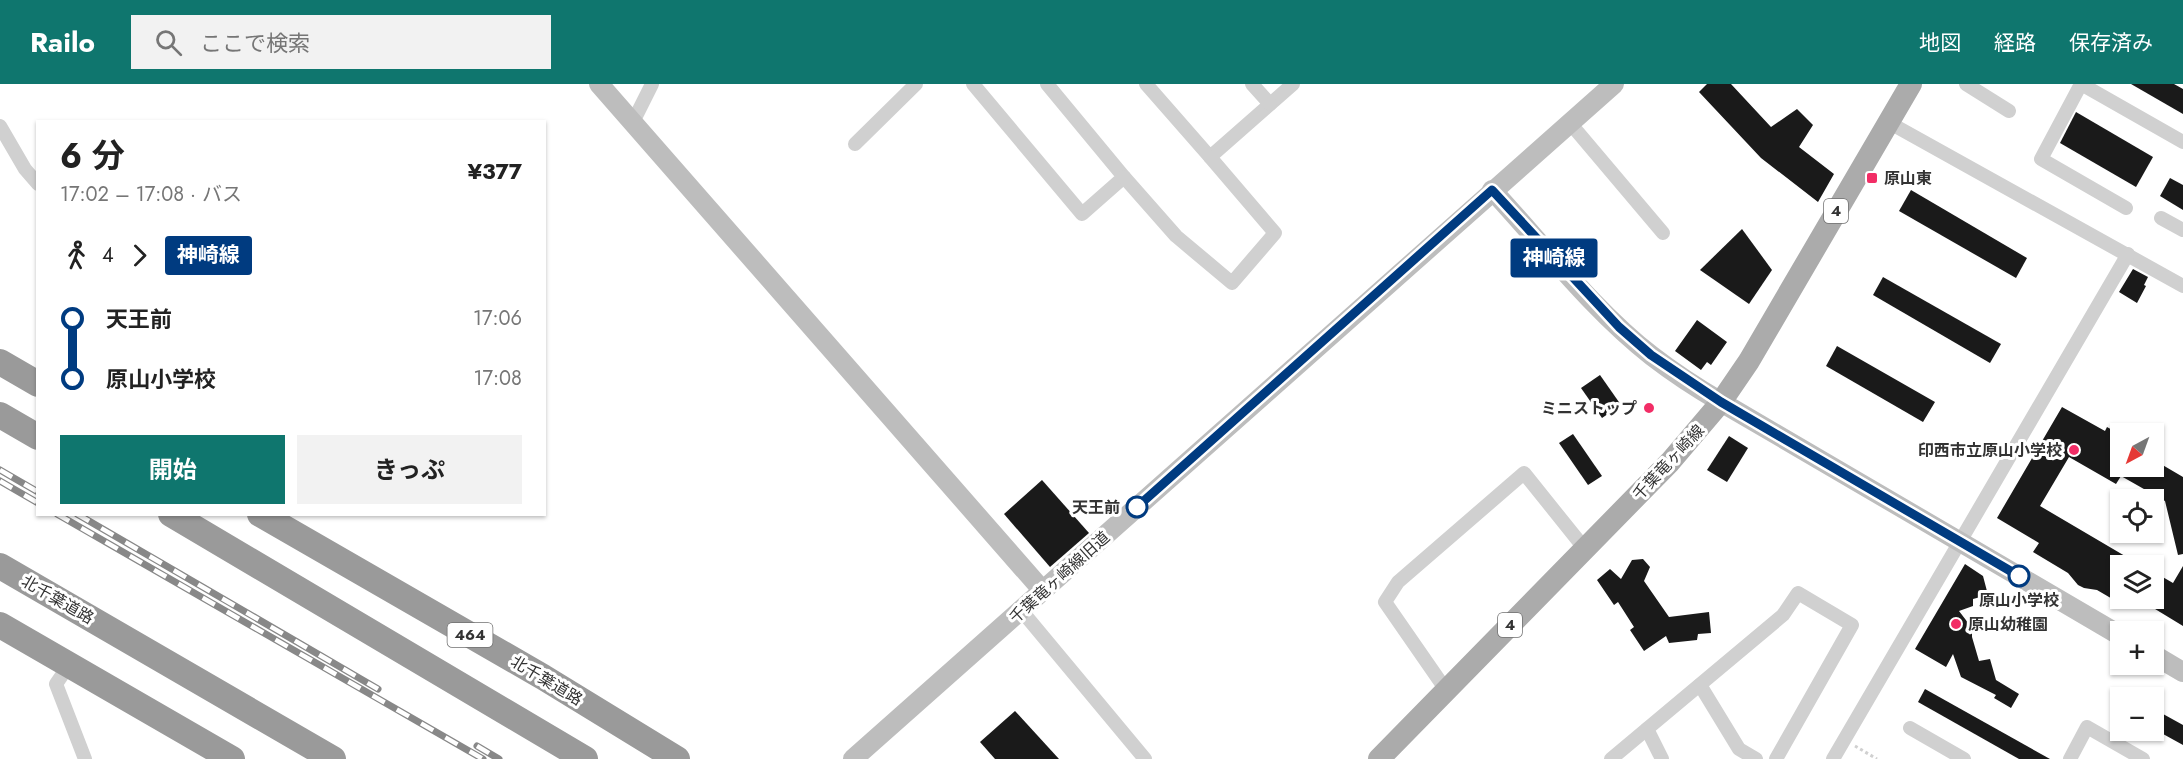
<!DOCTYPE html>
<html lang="ja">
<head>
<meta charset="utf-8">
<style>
  body { margin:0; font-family:Jost,"Noto Sans JP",sans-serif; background:#f2f2f2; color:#222; height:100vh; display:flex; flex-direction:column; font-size:22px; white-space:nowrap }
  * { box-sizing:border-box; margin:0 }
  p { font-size:20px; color:#767676 }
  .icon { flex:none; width:33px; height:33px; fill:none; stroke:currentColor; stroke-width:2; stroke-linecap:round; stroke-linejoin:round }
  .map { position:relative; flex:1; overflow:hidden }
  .side { position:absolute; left:36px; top:36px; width:510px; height:396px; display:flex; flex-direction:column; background:#fff; border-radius:0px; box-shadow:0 2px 4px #0004 }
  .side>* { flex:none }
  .badge { padding:0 12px; border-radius:4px; font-size:21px; line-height:39px }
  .needle { width:39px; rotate:221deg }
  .buttons { position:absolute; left:2110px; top:339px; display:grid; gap:12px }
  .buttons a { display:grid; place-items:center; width:54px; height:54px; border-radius:0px; background:#fff; box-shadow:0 2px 4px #0004; font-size:30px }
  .map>.badge { position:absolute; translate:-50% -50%; box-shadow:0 0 0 3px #fff }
  .legs { display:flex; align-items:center; gap:9px; height:66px; padding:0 24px; font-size:20px }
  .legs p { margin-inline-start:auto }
  .head { display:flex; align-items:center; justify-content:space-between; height:102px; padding:0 24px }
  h1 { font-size:33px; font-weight:700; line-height:45px }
  .cta { display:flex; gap:12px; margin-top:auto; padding:12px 24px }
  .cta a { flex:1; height:69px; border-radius:0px; background:#0f766e; color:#fff; font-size:24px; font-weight:700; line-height:69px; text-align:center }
  .cta a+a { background:#f2f2f2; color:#222 }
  ul { padding:0 24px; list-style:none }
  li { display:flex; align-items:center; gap:21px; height:60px; font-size:22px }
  li i { display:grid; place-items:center; width:9px; height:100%; margin:0 8px; background:currentColor }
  li i::after { content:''; width:15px; height:15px; margin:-8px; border:4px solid; border-radius:50%; background:#fff }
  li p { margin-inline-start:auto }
  li:first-child i { background:linear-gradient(#0000 50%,currentColor 0) }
  li:last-child i { background:linear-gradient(currentColor 50%,#0000 0) }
  header { display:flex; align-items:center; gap:36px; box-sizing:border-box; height:84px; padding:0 30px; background:#0f766e; color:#fff }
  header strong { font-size:28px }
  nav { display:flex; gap:33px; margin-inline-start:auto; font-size:21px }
  .search { width:420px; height:54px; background:#f2f2f2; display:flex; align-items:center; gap:15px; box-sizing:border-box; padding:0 21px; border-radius:0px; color:#767676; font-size:22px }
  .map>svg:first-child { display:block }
</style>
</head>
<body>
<header>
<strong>Railo</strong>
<div class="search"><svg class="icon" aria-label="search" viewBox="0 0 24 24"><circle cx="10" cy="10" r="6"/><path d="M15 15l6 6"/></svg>ここで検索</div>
<nav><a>地図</a><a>経路</a><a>保存済み</a></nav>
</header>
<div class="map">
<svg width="2183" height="675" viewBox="0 0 2183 675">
  <rect width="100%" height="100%" fill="#fff"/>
  <g fill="#1a1a1a">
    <path d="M1707,0H1731L1771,43L1797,25L1813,41L1799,63L1834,90L1818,118L1761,74L1699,8Z"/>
    <path d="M2131,0H2174L2183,5V30Z"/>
    <path d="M2076,28L2153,73L2136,103L2060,59Z"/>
    <path d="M2170,94L2183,101V126L2160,112Z"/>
    <path d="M1911,106L2027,174L2016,194L1899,127Z"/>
    <path d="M1742,145L1772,186L1749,220L1700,186Z"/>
    <path d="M2133,185L2148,193L2144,201L2146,202L2137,219L2119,208Z"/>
    <path d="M1883,193L2001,260L1990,279L1873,211Z"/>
    <path d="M1697,236L1727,258L1711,281L1707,278L1701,286L1675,267Z"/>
    <path d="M1837,262L1935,318L1923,338L1826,282Z"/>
    <path d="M1600,291L1621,321L1602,334L1581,304Z"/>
    <path d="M2062,323L2105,347L2107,343L2121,351V382H2154V376L2183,393V470L2178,471L2165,417L2121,392L2116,400L2069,373L2040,422L2142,482H2121V520L2097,506L2084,504L2078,501L2068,489L2033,468L2039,459L1997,434Z"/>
    <path d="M1573,350L1602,392L1588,401L1559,359Z"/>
    <path d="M1729,352L1748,364L1727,398L1707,386Z"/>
    <path d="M1042,396L1089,449L1050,483L1004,430Z"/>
    <path d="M1643,475L1650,483L1644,497L1669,533L1709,528L1711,549L1698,550L1697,556L1669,559L1666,552L1644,567L1630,546L1634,543L1618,518L1614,521L1597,496L1610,485L1621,495L1632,476Z"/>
    <path d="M1965,480L1983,492L1988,511L1973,515V522L1959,527L1972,544V553L1979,577L1990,575L1996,596L2019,610L2011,624L1994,614L1996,611L1961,593L1953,570L1946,583L1915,565Z"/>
    <path d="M2183,482V542L2137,514H2154V488L2173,499Z"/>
    <path d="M1925,605L2050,675H2019L1918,618Z"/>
    <path d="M2154,625L2183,641V661L2154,645Z"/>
    <path d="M1015,627L1059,675H995L980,658Z"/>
  </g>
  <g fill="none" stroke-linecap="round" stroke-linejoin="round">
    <path stroke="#d0d0d0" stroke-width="3" stroke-dasharray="3 3" stroke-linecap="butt" d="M1855,662L1877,675"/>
    <g stroke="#d0d0d0" stroke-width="14">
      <path d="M973,0L1082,130L1124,93L1047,0"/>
      <path d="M1146,0L1210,73L1293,0"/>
      <path d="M1252,0L1270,20"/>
      <path d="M1966,0L2009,27"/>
      <path d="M633,38L652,0"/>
      <path d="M1888,38L2183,202"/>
      <path d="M1570,39L1663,149"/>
      <path d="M0,42L25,85L38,100"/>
      <path d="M855,60L916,0"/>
      <path d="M1124,93L1176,152L1232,199L1275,149L1210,73"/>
      <path d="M2126,124L2041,75L2081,0L2183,58"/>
      <path d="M2161,134L2183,146"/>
      <path d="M1021,526L1145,675"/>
      <path d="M69,581L56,600L85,675"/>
      <path d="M1700,601L1739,665L1756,675"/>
      <path d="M1446,606L1385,518L1398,498L1524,389L1585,465"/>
      <path d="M1910,644L1964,675"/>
      <path d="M1647,645L1662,675"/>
      <path d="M1611,675L1783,531L1798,509L1852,541L1776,675"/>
      <path d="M1833,675L2128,170"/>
      <path d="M2070,675L2087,643L2143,675"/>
    </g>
    <g stroke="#bdbdbd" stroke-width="20">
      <path d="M599,0L1043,507"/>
      <path d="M1492,106C1543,161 1594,227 1652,272C1674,289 1697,304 1721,318L2121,552"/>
      <path d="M2154,571L2183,588"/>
      <path d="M853,675L1614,0"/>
    </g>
    <path stroke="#ababab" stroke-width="22" d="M1379,675L1670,378L1721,318L1749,277L1911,0"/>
    <g stroke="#9a9a9a" stroke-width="26">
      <path d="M0,278L38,300"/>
      <path d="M0,331L38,353"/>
      <path d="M171,430L585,675"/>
      <path d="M260,430L543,593L677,675"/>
      <path d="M0,482L333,675"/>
      <path d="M0,541L232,675"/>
    </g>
    <g stroke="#888" stroke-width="7">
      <g id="rail">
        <path d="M0,386L38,408"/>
        <path d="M0,397L38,419"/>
        <path d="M57,430L483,675"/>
        <path d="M77,430L378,605"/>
        <path d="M477,662L499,675"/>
      </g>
    </g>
    <use href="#rail" stroke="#fff" stroke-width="4.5" stroke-dasharray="14" stroke-linecap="butt"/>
  </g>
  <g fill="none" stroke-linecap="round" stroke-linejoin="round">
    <g stroke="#fff" stroke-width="14">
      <path id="line-1" d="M1137,423L1492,106L1619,243L1651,271L1721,318L2019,492"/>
    </g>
    <use href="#line-1" stroke="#003b80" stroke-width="9"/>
  </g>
  <g fill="#f22d66" stroke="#fff" stroke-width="2">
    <rect x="1866" y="88" width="12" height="12" rx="3"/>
    <circle cx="1649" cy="324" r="6"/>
    <circle cx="2074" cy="366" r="6"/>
    <circle cx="1956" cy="540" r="6"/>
  </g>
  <g fill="#fff" stroke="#003b80" stroke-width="3">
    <circle cx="1137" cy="423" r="10"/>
    <circle cx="2019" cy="492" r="10"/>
  </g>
  <g text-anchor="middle" stroke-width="6" stroke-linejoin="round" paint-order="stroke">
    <g fill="#fff" stroke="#707070" stroke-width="1.5">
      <rect x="1824" y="115" width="24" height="24" rx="4.5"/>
      <rect x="1498" y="529" width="24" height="24" rx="4.5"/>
      <rect x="447.5" y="539" width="45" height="24" rx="4.5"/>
    </g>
    <g font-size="15" font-weight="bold" fill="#333">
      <text x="1836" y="132">4</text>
      <text x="1510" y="546">4</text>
      <text x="470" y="556">464</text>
    </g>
    <g font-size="16" font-weight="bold" fill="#333" stroke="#fff" text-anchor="start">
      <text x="1884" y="100">原山東</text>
      <text x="1637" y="330" text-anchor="end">ミニストップ</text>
      <text x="2062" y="372" text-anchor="end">印西市立原山小学校</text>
      <text x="1968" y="546">原山幼稚園</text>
    </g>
    <g font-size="16" fill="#333" stroke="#fff">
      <text transform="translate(1668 378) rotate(-47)" y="6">千葉竜ヶ崎線</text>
      <text transform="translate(1059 493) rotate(-42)" y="6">千葉竜ヶ崎線旧道</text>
      <text transform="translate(58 515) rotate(30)" y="6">北千葉道路</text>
      <text transform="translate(547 596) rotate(31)" y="6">北千葉道路</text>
    </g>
    <g font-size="16" font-weight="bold" fill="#333" stroke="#fff" text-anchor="end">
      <text x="1120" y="429">天王前</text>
      <text x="2019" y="522" text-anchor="middle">原山小学校</text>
    </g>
  </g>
</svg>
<div class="buttons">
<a><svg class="needle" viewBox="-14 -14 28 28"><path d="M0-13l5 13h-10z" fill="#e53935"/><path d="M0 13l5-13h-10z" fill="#767676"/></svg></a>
<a><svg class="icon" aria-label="locate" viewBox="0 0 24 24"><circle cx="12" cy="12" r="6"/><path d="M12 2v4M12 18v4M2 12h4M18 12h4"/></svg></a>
<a><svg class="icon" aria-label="layers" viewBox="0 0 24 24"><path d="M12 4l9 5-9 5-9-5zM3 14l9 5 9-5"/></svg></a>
<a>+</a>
<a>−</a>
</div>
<b class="badge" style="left:1554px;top:174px;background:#003b80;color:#fff">神崎線</b>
<section class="side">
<div class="head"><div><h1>6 分</h1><p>17:02 – 17:08 · バス</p></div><b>¥377</b></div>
<div class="legs"><svg class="icon" aria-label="walk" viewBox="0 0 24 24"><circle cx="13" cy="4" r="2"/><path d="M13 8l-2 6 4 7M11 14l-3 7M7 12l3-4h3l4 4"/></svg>4<svg class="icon" aria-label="forward" viewBox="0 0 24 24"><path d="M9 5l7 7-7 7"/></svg><b class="badge" style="background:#003b80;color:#fff">神崎線</b></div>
<ul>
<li><i style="color:#003b80"></i><b>天王前</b><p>17:06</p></li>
<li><i style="color:#003b80"></i><b>原山小学校</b><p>17:08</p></li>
</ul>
<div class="cta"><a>開始</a><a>きっぷ</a></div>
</section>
</div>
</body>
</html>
